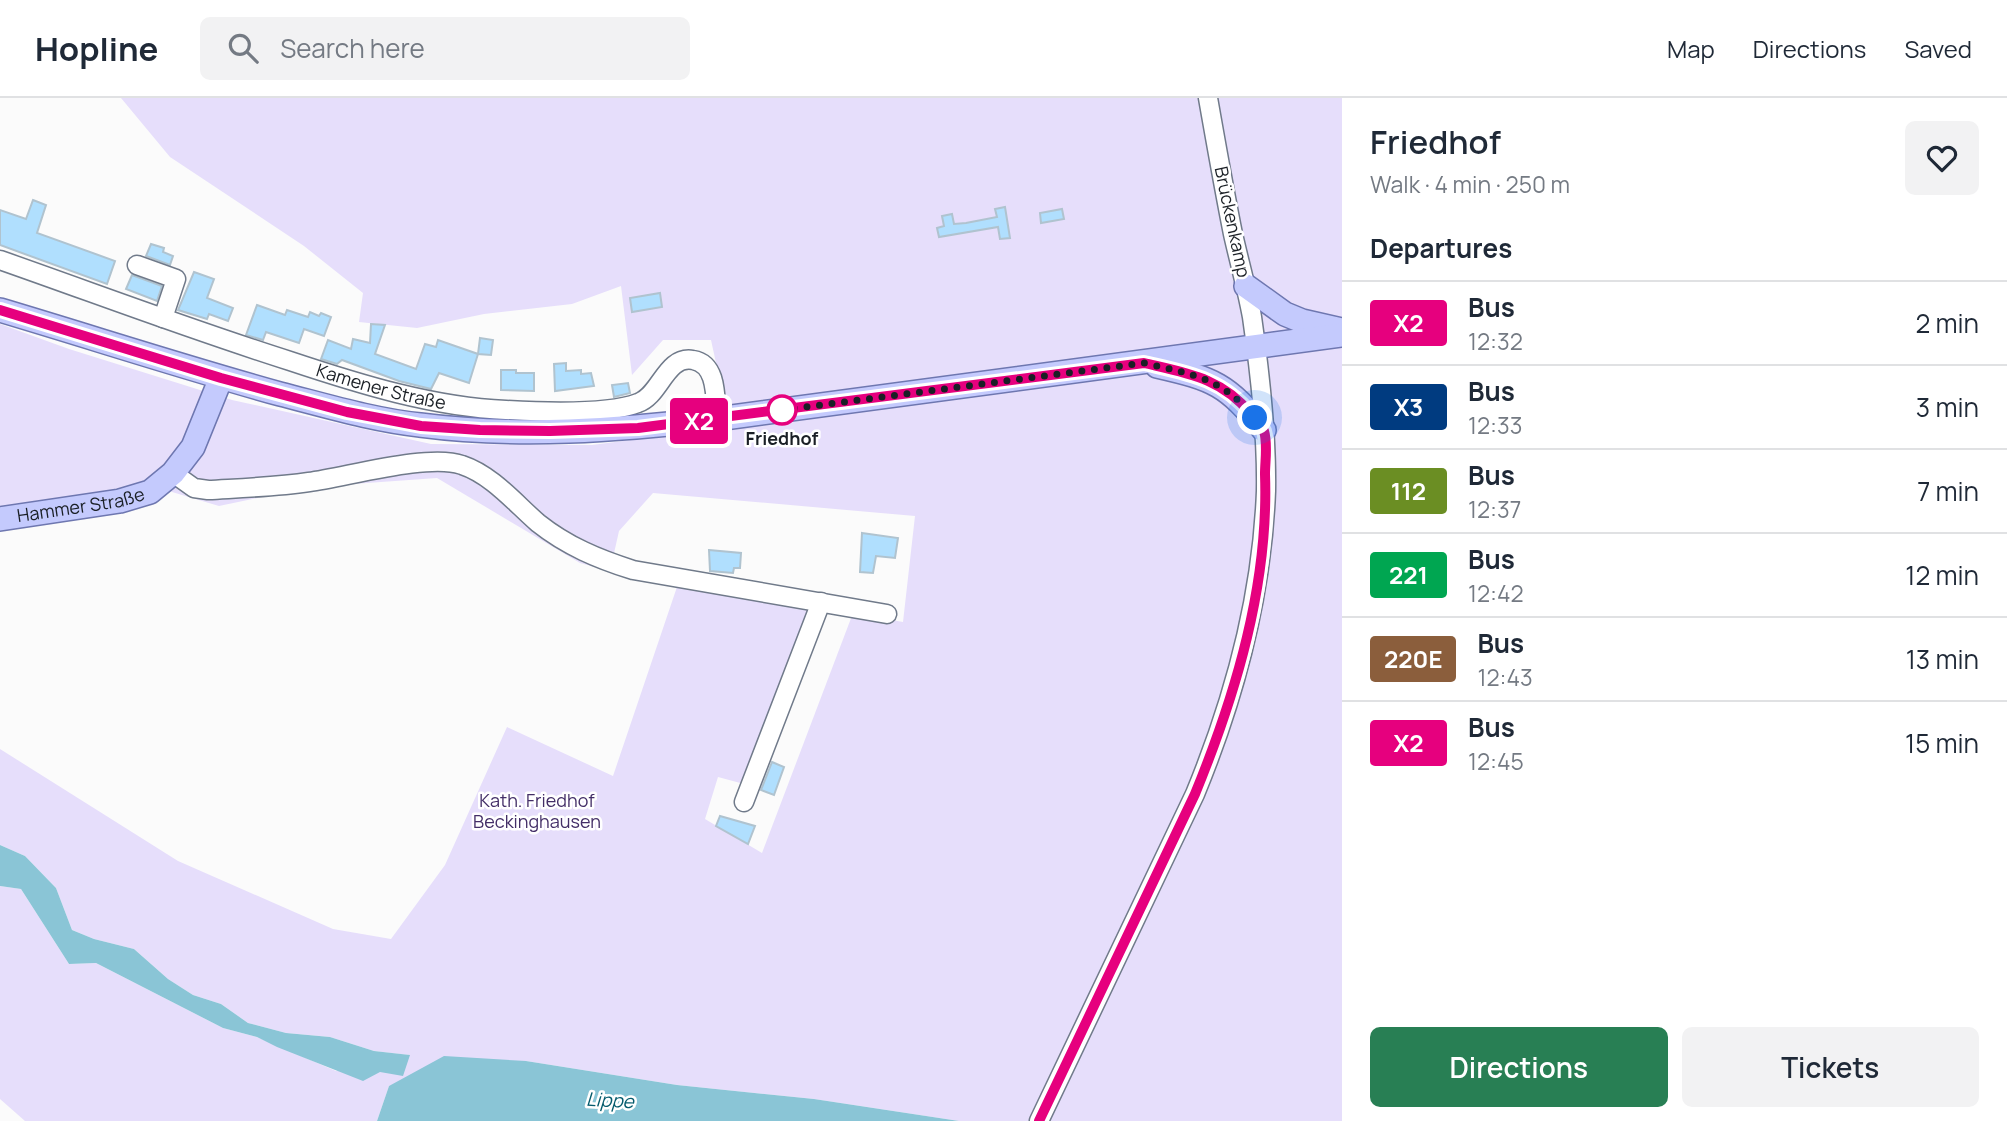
<!DOCTYPE html>
<html lang="en">
<head>
<meta charset="utf-8">
<style>
  body { margin:0; font-family:Manrope,sans-serif; background:#f2f2f3; color:#1f2937; height:100vh; display:flex; flex-direction:column; font-size:26px; white-space:nowrap }
  * { box-sizing:border-box; margin:0 }
  p { font-size:23px; color:#747a83 }
  .icon { flex:none; width:38px; height:38px; fill:none; stroke:currentColor; stroke-width:2; stroke-linecap:round; stroke-linejoin:round }
  .map { position:relative; flex:1; overflow:hidden }
  .details { display:flex; flex-direction:column; background:#fff; width:665px }
  .details>* { flex:none }
  .badge { padding:0 14px; border-radius:5px; font-size:24px; line-height:46px }
  .you { position:absolute; width:35px; height:35px; margin:-18px; border:5px solid #fff; border-radius:50%; background:#1a73e8; box-shadow:0 0 0 10px #1a73e833 }
  .map>.badge { position:absolute; translate:-50% -50%; box-shadow:0 0 0 4px #fff }
  h2 { padding:0 28px; font-size:26px; line-height:63px }
  .round { display:grid; place-items:center; flex:none; width:74px; height:74px; border-radius:10px; background:#f2f2f3 }
  .overview { display:flex; align-items:center; justify-content:space-between; height:119px; padding:0 28px }
  h1 { font-size:33px; font-weight:600; line-height:52px }
  .primary-button { display:flex; gap:14px; margin-top:auto; padding:14px 28px }
  .primary-button a { flex:1; height:80px; border-radius:10px; background:#287f54; color:#fff; font-size:28px; font-weight:600; line-height:80px; text-align:center }
  .primary-button a+a { background:#f2f2f3; color:#1f2937 }
  ul { padding:0; list-style:none }
  li { display:flex; align-items:center; gap:21px; height:84px; padding:0 28px; border-top:2px solid #e0e1e3 }
  li div { flex:1 }
  li b { display:block; font-size:26px }
  li em { font-style:normal }
  li .badge { min-width:77px; font-weight:700; text-align:center }
  header { display:flex; align-items:center; gap:42px; box-sizing:border-box; height:98px; padding:0 35px; background:#fff; border-bottom:2px solid #e0e1e3 }
  header strong { font-size:33px }
  nav { display:flex; gap:38px; margin-inline-start:auto; font-size:24px }
  .search { width:490px; height:63px; background:#f2f2f3; display:flex; align-items:center; gap:18px; box-sizing:border-box; padding:0 24px; border-radius:10px; color:#747a83; font-size:26px }
  main { display:flex; flex:1; min-height:0 }
  .map>svg:first-child { display:block }
</style>
</head>
<body>
<header>
<strong>Hopline</strong>
<div class="search"><svg class="icon" aria-label="search" viewBox="0 0 24 24"><circle cx="10" cy="10" r="6"/><path d="M15 15l6 6"/></svg>Search here</div>
<nav><a>Map</a><a>Directions</a><a>Saved</a></nav>
</header>
<main>
<div class="map">
<svg width="1342" height="1023" viewBox="0 0 1342 1023">
  <rect width="100%" height="100%" fill="#fbfbfb"/>
  <path fill="#e6defb" d="M121,0H1342V1023H959L814,1001L677,987L526,963L389,988L377,1023H25L0,1001V788L21,791L69,866L96,865L223,930L257,939L336,973L409,957L374,953L330,939L286,935L248,925L221,906L193,897L168,881L134,851L94,841L72,832L56,790L25,758L0,747V651L178,763L333,831L391,841L445,767L507,629L613,678L679,483L811,507L744,686L718,679L705,721L762,755L853,515L903,524L915,418L653,395L619,433L610,473L580,465L437,380L311,389L219,408L172,394L164,384L0,422V226L69,251L232,302L431,346L592,347L730,329L711,242H663L632,277L621,188L572,206L484,216L417,230L359,224L363,195L304,148L170,59Z"/>
  <g fill="#8ac5d6">
    <path d="M0,747L25,758L56,790L72,832L94,841L134,851L168,881L193,897L221,906L248,925L286,935L330,939L374,953L410,957L403,978L380,974L363,983L277,949L257,939L223,930L96,865L69,866L21,791L0,788Z"/>
    <path d="M444,958L526,963L677,987L814,1001L959,1023H377L389,988Z"/>
  </g>
  <g fill="#b0dffe" stroke="#b0c3cf" stroke-width="2">
    <path d="M33,102L46,107L37,135L115,163L107,186L0,147V112L26,121Z"/>
    <path d="M1005,109L1010,140L1000,141L998,129L939,139L937,130L944,128L942,118L952,116L954,126L966,125L997,119L995,111Z"/>
    <path d="M1062,111L1064,121L1041,125L1040,115Z"/>
    <path d="M151,146L164,150L163,154L173,158L170,167L146,158Z"/>
    <path d="M194,174L214,181L207,200L233,210L228,223L209,216L207,221L178,212Z"/>
    <path d="M132,177L162,188L157,203L126,191Z"/>
    <path d="M660,195L662,209L632,214L630,200Z"/>
    <path d="M257,207L285,217L287,212L308,219L310,214L319,218L321,215L331,219L324,238L304,231L299,245L266,234L263,242L246,237Z"/>
    <path d="M371,226L385,227L375,256L416,271L425,246L436,249L438,242L478,256L469,285L439,275L431,291L399,283L342,262L337,266L321,261L328,242L351,251L353,241L370,245Z"/>
    <path d="M480,240L493,242L491,257L478,256Z"/>
    <path d="M566,265V273L581,272V276L591,275L594,288L555,293L554,266Z"/>
    <path d="M501,272H516V275H534V293L501,292Z"/>
    <path d="M628,285L630,295L614,299L612,287Z"/>
    <path d="M862,435L898,440L895,460L876,458L873,475L860,474Z"/>
    <path d="M709,452L741,455L740,470H734L733,475L710,473Z"/>
    <path d="M772,664L784,669L774,697L761,692Z"/>
    <path d="M720,718L755,728L748,746L716,728Z"/>
  </g>
  <g fill="none" stroke-linecap="round" stroke-linejoin="round">
    <g stroke="#707a8a" stroke-width="21">
      <g id="minor">
        <path id="s1" d="M0,162C97,196 192,232 290,263C359,286 433,309 506,312C542,314 606,317 638,305C660,298 666,257 693,262C718,266 715,301 717,321"/>
        <path d="M137,167L176,181L163,220"/>
        <path d="M173,375L194,390L208,392C242,390 276,389 309,384C347,379 429,355 462,367C492,377 515,405 538,425C567,448 598,461 633,472L887,516"/>
        <path d="M744,704L821,504"/>
        <path d="M1039,1023L1195,696C1235,599 1262,499 1266,393C1267,336 1260,275 1252,219C1247,191 1239,163 1233,136C1224,91 1216,45 1208,0"/>
      </g>
    </g>
    <g stroke="#6e77b0" stroke-width="26">
      <g id="major">
        <path d="M1246,188L1285,216L1302,223L1342,232"/>
        <path d="M0,212C94,240 186,270 280,296C327,308 373,322 420,327C519,340 619,332 717,321L1342,237"/>
        <path d="M1157,268C1214,281 1227,286 1264,332"/>
        <path id="s2" d="M0,421L120,403L150,394L173,375L193,349L221,280"/>
      </g>
    </g>
    <use href="#minor" stroke="#fff" stroke-width="18"/>
    <use href="#major" stroke="#c4cafd" stroke-width="23"/>
  </g>
  <g fill="none" stroke-linecap="round" stroke-linejoin="round">
    <g stroke="#fff" stroke-width="16">
      <path id="line" d="M0,212L221,280L347,314L421,328L480,332L550,333L638,330L1144,265C1187,275 1222,280 1251,316C1255,321 1262,328 1264,333C1268,346 1265,363 1265,376C1269,486 1236,596 1195,696L1039,1023"/>
    </g>
    <use href="#line" stroke="#e6007e" stroke-width="10"/>
    <path stroke="#1a1f25" stroke-width="7" stroke-dasharray="0 12.6" d="M782,312L1144,265C1192,276 1222,280 1255,320"/>
  </g>
  <circle fill="#fff" stroke="#e6007e" stroke-width="3.5" cx="782" cy="312" r="14"/>
  <g text-anchor="middle" stroke-width="5" stroke-linejoin="round" paint-order="stroke">
    <g font-size="18" fill="#1a1f25" stroke="#fff">
      <text transform="translate(1232 124) rotate(78)" y="6">Brückenkamp</text>
      <text dy="6" stroke="none"><textPath href="#s1" startOffset="402">Kamener Straße</textPath></text>
      <text dy="6" stroke="none"><textPath href="#s2" startOffset="82">Hammer Straße</textPath></text>
    </g>
    <g font-size="18" font-weight="bold" fill="#1a1f25" stroke="#fff">
      <text x="782" y="347">Friedhof</text>
    </g>
    <g font-size="18" fill="#432e67" stroke="#fff">
      <text x="537" y="709">Kath. Friedhof<tspan x="537" dy="21">Beckinghausen</tspan></text>
    </g>
    <g font-size="19" font-style="italic" fill="#055b6d" stroke="#fff">
      <text transform="translate(610 1002) rotate(3)" y="7">Lippe</text>
    </g>
  </g>
</svg>
<div class="you" style="left:1255px;top:320px"></div>
<b class="badge" style="left:699px;top:323px;background:#e6007e;color:#fff">X2</b>
</div>
<section class="details">
<div class="overview"><div><h1>Friedhof</h1><p>Walk · 4 min · 250 m</p></div><a class="round"><svg class="icon" aria-label="heart" viewBox="0 0 24 24"><path d="M12 20l-8-8c-3-5 5-10 8-4 3-6 11-1 8 4z"/></svg></a></div>
<h2>Departures</h2>
<ul>
<li><span class="badge" style="background:#e6007e;color:#fff">X2</span><div><b>Bus</b><p>12:32</p></div><em>2 min</em></li>
<li><span class="badge" style="background:#003b80;color:#fff">X3</span><div><b>Bus</b><p>12:33</p></div><em>3 min</em></li>
<li><span class="badge" style="background:#6b8e23;color:#fff">112</span><div><b>Bus</b><p>12:37</p></div><em>7 min</em></li>
<li><span class="badge" style="background:#00a651;color:#fff">221</span><div><b>Bus</b><p>12:42</p></div><em>12 min</em></li>
<li><span class="badge" style="background:#8b5e3c;color:#fff">220E</span><div><b>Bus</b><p>12:43</p></div><em>13 min</em></li>
<li><span class="badge" style="background:#e6007e;color:#fff">X2</span><div><b>Bus</b><p>12:45</p></div><em>15 min</em></li>
</ul>
<div class="primary-button"><a>Directions</a><a>Tickets</a></div>
</section>
</main>
</body>
</html>
